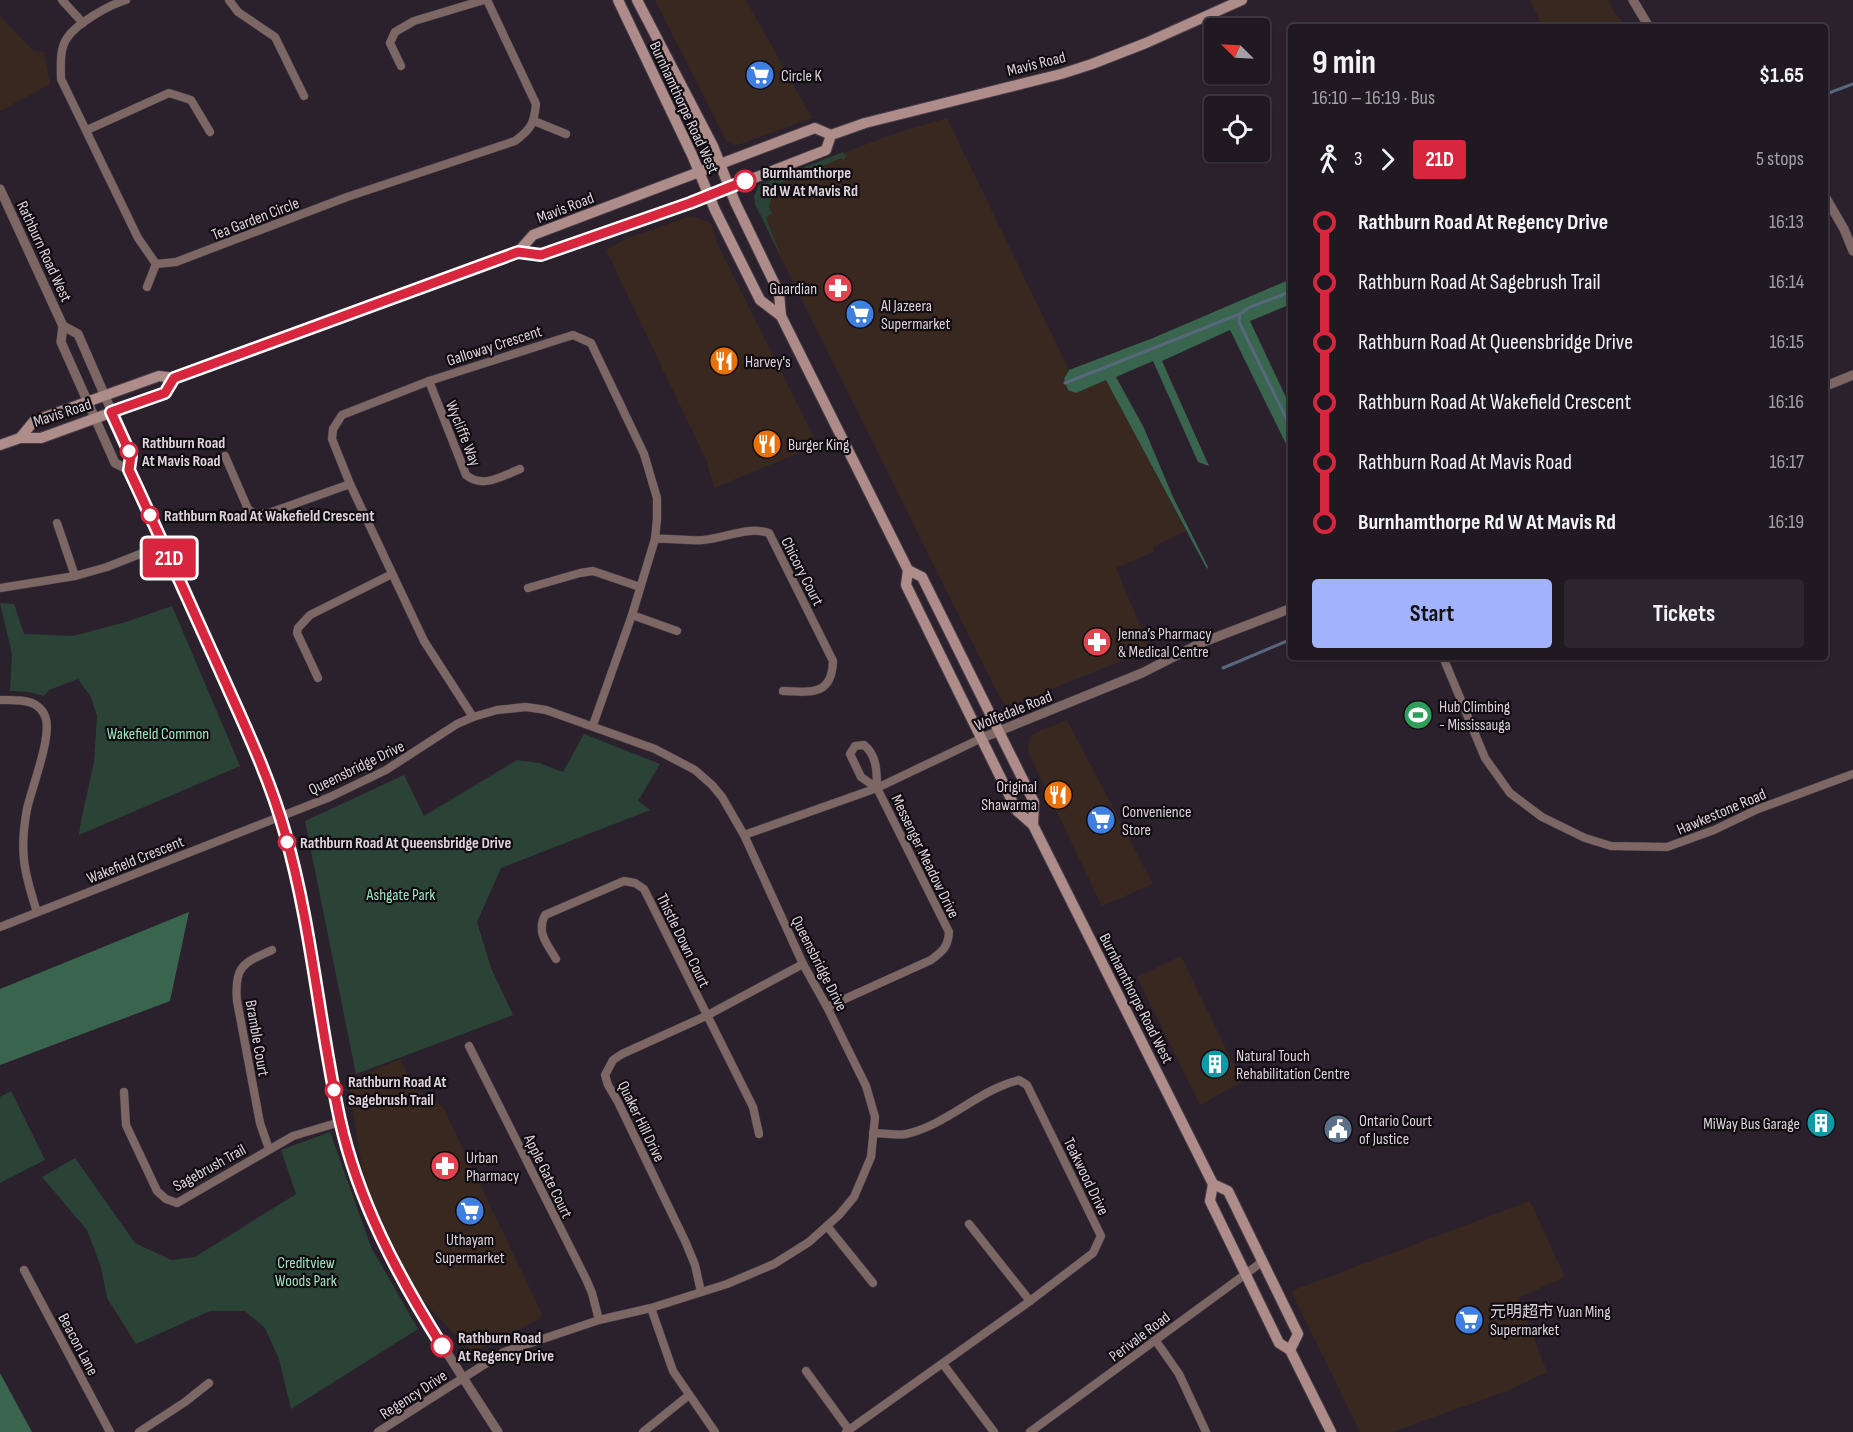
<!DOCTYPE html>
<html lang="en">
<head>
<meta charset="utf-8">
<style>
  body { margin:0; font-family:"Sofia Sans Condensed","Noto Sans SC",sans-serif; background:#2d262e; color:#f1f3f6; height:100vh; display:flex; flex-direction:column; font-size:22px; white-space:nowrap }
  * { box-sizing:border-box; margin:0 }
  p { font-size:20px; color:#a2a0a5 }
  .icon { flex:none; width:33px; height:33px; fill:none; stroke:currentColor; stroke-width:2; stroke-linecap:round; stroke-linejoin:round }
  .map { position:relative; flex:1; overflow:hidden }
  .details { position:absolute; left:1288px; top:24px; width:540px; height:636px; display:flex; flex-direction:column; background:#201921; border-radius:6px; box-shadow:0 2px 4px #0004,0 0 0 2px #3d383f }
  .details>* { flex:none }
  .badge { padding:0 12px; border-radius:4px; font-size:21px; line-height:39px }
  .needle { width:39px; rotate:294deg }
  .buttons { position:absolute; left:1204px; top:18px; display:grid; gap:12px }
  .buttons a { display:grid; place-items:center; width:66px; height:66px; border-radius:6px; background:#201921; box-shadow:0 2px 4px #0004,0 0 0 2px #3d383f; font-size:30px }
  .map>.badge { position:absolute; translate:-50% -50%; box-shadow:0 0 0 3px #fff }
  .legs { display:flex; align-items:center; gap:9px; height:66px; padding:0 24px; font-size:20px }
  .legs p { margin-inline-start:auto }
  .head { display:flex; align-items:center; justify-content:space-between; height:102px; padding:0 24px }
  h1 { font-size:33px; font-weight:700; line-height:45px }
  .action { display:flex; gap:12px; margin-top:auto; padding:12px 24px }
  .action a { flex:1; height:69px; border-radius:6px; background:#a2b2fd; color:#111; font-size:24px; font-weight:700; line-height:69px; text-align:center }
  .action a+a { background:#2d262e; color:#f1f3f6 }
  ul { padding:0 24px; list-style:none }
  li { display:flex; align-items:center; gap:21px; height:60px; font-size:22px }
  li i { display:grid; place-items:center; width:9px; height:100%; margin:0 8px; background:currentColor }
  li i::after { content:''; width:15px; height:15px; margin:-8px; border:4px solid; border-radius:50%; background:#201921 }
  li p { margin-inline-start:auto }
  li:first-child i { background:linear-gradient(#0000 50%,currentColor 0) }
  li:last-child i { background:linear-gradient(currentColor 50%,#0000 0) }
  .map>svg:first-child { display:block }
</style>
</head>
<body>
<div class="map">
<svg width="1853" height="1432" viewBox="0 0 1853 1432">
  <rect width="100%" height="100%" fill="#2b212c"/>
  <g fill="#392820">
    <path d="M655,0H746L812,118L741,144L734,145L727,142Z"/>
    <path d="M1530,0H1608L1614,12L1627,27H1543Z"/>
    <path d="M0,16L34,51L44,52L50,84L0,111Z"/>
    <path d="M947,118L1069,370L1064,379L1077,393L1106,379L1186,531L1153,547L1154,552L1116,568L1150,649L1012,705H1005L1000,698L777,250L754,199L759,185L896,133Z"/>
    <path d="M691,216L711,223L717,243L818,445L714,488L707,462L606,250L625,239Z"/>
    <path d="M1067,720L1153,884L1102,906L1028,752L1030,737L1035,733Z"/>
    <path d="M1181,956L1242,1082L1200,1105L1137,977Z"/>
    <path d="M400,1059L415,1088L443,1107L542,1314L539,1319L472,1353L417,1294L365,1185L348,1082Z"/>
    <path d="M1530,1201L1565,1277L1518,1298L1547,1372L1507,1391L1392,1432H1360L1291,1291Z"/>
  </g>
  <g fill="#2b4336">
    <path d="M843,152L846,156L843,161L842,158L773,186L768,194L772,196L769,206L772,214L766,217L780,255L755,204L754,196L759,185Z"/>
    <path d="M0,603L14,604L24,634L73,636L126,622L172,606L240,766L79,835L81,821L94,762L97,716L91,697L78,679L49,690L44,696L29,692L10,691L12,654Z"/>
    <path d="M584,734L660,764L638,801L650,810L501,868L477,922L491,968L513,1015L356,1074L305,821L404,775L424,816L517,760L539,763L563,772Z"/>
    <path d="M11,1091L45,1160L0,1183V1097Z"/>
    <path d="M330,1132L371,1247L418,1329L291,1409L279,1359L265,1328L245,1311H210L136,1344L107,1298L101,1267L87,1230L42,1177L75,1158L135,1243L171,1260L195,1257L296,1194L281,1150Z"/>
  </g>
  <g fill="#39644e">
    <path d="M1291,279V304L1250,321L1291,408V454L1230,330L1162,361L1209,466L1198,462L1153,361L1116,377L1144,428L1173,497L1208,567L1207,569L1106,380L1076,393L1068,390L1064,379L1069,370L1153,338Z"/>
    <path d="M189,912L170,1001L0,1065V989Z"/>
    <path d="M0,1373L32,1432H0Z"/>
  </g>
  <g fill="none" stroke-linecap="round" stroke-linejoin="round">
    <g stroke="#57687d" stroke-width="3">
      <path d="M1826,94L1853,84"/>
      <path d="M1292,291L1248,308L1240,314L1239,322L1292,430"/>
      <path d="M1065,383L1240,314"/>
      <path d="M1223,668L1292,639"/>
    </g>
    <g stroke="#473e48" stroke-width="9">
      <g id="minor">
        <path d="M62,0L83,23"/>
        <path d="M126,0C109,5 77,23 67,38C59,50 61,66 61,79L138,238L156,264L176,262L347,197L515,141C531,129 534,124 536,104L487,0"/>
        <path d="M229,0L238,12L275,37L304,96"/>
        <path d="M401,66L390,43L395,32L414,21L484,0"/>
        <path d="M534,121L566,134"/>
        <path d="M87,130L169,93L191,100L210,132"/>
        <path d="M147,287L156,264"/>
        <path d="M429,381L466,475C483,489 502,476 520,469"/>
        <path d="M225,456L248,509L255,514L269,513L350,484"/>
        <path d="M57,523L75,576"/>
        <path d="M655,539C671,538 687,541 703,540C726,538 747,526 769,533L833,661C832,696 811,692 783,691"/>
        <path d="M0,588L75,576L107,567L163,545"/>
        <path d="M528,588L580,573L593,571L640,587"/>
        <path d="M632,615L677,631"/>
        <path d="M1443,657L1485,758L1510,793L1542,817L1585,838L1611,846L1667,847L1714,830L1758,809L1853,774"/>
        <path d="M318,678L297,633L298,628L310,615L392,574"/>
        <path d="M0,700C18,700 40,698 46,719C51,739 32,787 27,809C19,851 24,872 37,912"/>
        <path d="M473,717L424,641L350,484L332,439L333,429L342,415L429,381L573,335L591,343L644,454L657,498V519L655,539L632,615L593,725"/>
        <path d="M744,835L877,788L982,738"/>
        <path d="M0,927L330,797L386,770L457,724L473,717L497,710L526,707L546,710L655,749L695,770L712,785L722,797L744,835L803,964L827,1007L866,1086L875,1117L871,1157L854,1197L839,1215L809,1242L774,1264L727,1284L651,1308L599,1320L504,1352L378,1432"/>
        <path d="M556,959C547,944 536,932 545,915L624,881L635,883L644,889L753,1107L759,1134"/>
        <path d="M827,1007L931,960C943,951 948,947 949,932L877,788C877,773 877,755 864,745L855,746L850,754L861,777L877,788"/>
        <path d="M469,1046L586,1279L592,1293L599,1320"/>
        <path d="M124,1092L126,1125L157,1191L166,1199L177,1203L293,1136L340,1122"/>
        <path d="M269,1149L260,1123L237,1001C234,966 243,963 272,950"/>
        <path d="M969,1224L1030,1301"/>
        <path d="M827,1226L873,1283"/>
        <path d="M24,1270L110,1432"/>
        <path d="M701,1292L695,1265L686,1243L618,1102L608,1085L605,1075L613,1060L622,1054L706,1016L803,964"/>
        <path d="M651,1308L673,1371L715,1432"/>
        <path d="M1156,1341L1179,1374L1206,1432"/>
        <path d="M943,1364L994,1432"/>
        <path d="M806,1371L849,1430"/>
        <path d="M139,1432L185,1402L209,1383"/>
        <path d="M643,1432L689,1395"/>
        <path d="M846,1432L1030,1301L1093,1253L1101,1236L1027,1085L1019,1080C978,1090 947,1125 906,1134C896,1136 884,1133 873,1133"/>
        <path d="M1030,1432L1262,1262"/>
      </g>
    </g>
    <g stroke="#473e48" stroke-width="10">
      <g id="tertiary">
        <path d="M1633,0L1649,27"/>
        <path d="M0,189L63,326L61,342L115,463L129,470"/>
        <path d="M1826,198L1844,229L1853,251"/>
        <path d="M63,326L78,334L131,456L129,470C159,535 188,600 218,665C243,721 269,776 286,835C312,928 317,1027 340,1122C369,1238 434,1333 498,1432"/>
        <path d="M1826,386L1853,375"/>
        <path d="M982,738L1142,673L1201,643L1292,608"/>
      </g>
    </g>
    <g stroke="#473e48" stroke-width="12">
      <g id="secondary">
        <path d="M618,0L692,155L715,210L760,300L781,316"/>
        <path d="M637,0L713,146L735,202L779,293L781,316L908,570L906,585L1017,811L1033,825L1213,1184L1228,1191L1298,1334L1290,1350"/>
        <path d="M518,252L541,255L690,203L826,150L831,135"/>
        <path d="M20,438L34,421L159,376L174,378L518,252L533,235L815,128L831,135L865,123L1061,74L1092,64L1146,43L1242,0"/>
        <path d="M0,445L20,438H41L165,393L174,378"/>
        <path d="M908,570L922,577L1034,802L1033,825"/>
        <path d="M1213,1184L1210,1201L1279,1343L1290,1350L1331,1432"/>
      </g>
    </g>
    <use href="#minor" stroke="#7c6765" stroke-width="8"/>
    <use href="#tertiary" stroke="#7c6765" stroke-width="9"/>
    <use href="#secondary" stroke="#ae8c89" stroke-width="10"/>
  </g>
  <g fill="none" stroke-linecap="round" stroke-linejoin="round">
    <g stroke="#fff" stroke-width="14">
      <path id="line-1" d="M442,1346C398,1276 358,1201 340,1120C319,1025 312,927 285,833C269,776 243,722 219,668C189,602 160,536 129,470L131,456L111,412L165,393L174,378L518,252L541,255L690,203L745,181"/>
    </g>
    <use href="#line-1" stroke="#d7263d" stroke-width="9"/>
  </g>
  <defs>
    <g id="supermarket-disc" transform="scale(1.5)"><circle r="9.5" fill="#3f7fe0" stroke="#110c11"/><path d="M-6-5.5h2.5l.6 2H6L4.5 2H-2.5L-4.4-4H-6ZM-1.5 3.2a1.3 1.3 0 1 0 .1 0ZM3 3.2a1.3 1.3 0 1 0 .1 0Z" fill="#fff"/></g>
    <g id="pharmacy-disc" transform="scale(1.5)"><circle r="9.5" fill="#e0444e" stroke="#110c11"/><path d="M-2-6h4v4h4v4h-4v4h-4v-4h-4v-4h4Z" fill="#fff"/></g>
    <g id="restaurant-disc" transform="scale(1.5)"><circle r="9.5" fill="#e8710a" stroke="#110c11"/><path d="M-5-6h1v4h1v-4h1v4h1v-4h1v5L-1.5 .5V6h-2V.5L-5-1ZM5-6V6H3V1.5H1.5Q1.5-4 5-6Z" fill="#fff"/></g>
    <g id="stadium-disc" transform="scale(1.5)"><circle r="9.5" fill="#2e9e5b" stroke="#110c11"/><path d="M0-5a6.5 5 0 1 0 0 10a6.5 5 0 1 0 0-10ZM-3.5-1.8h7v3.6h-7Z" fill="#fff"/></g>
    <g id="building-disc" transform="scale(1.5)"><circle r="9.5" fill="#0f9aa8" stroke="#110c11"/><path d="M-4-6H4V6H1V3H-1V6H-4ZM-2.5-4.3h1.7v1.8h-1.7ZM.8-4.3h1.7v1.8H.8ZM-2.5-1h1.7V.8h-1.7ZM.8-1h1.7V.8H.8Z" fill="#fff"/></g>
    <g id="civic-disc" transform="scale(1.5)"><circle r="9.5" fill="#5c6f8a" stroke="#110c11"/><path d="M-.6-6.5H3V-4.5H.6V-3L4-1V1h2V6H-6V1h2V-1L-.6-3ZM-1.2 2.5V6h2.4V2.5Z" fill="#fff"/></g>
  </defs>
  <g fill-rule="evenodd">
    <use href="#supermarket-disc" x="760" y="75"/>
    <use href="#pharmacy-disc" x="838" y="288"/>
    <use href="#supermarket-disc" x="860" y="314"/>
    <use href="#restaurant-disc" x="724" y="361"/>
    <use href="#restaurant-disc" x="767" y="444"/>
    <use href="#pharmacy-disc" x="1097" y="642"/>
    <use href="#stadium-disc" x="1418" y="715"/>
    <use href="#restaurant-disc" x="1058" y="795"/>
    <use href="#supermarket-disc" x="1101" y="820"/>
    <use href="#building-disc" x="1215" y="1064"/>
    <use href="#building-disc" x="1821" y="1123"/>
    <use href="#civic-disc" x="1338" y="1129"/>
    <use href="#pharmacy-disc" x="445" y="1166"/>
    <use href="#supermarket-disc" x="470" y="1211"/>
    <use href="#supermarket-disc" x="1469" y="1320"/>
  </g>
  <g fill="#fff" stroke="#d7263d" stroke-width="3">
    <circle cx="745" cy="181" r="10"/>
    <circle cx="129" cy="451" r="8"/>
    <circle cx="150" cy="515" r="8"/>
    <circle cx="287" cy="842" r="8"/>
    <circle cx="334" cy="1090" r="8"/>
    <circle cx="442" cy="1346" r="10"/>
  </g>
  <g text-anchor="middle" stroke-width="4.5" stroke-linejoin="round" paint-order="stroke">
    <g font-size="16" fill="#dbd4db" stroke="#110c11">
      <text transform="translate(1036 63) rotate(-14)" y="6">Mavis Road</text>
      <text transform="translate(685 107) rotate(65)" y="6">Burnhamthorpe Road West</text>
      <text transform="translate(565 207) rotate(-21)" y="6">Mavis Road</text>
      <text transform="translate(255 218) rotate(-21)" y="6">Tea Garden Circle</text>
      <text transform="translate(45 251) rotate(65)" y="6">Rathburn Road West</text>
      <text transform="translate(494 345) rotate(-18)" y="6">Galloway Crescent</text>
      <text transform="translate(62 412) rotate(-18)" y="6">Mavis Road</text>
      <text transform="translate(464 433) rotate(68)" y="6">Wycliffe Way</text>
      <text transform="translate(803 571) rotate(63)" y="6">Chicory Court</text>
      <text transform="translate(1013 710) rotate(-22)" y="6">Wolfedale Road</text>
      <text transform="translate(356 767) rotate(-26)" y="6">Queensbridge Drive</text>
      <text transform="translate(1721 811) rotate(-23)" y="6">Hawkestone Road</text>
      <text transform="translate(926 856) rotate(64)" y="6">Messenger Meadow Drive</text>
      <text transform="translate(135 859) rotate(-22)" y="6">Wakefield Crescent</text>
      <text transform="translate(684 940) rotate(64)" y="6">Thistle Down Court</text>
      <text transform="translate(820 963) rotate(63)" y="6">Queensbridge Drive</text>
      <text transform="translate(1137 998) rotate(63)" y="6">Burnhamthorpe Road West</text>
      <text transform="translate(258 1038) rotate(80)" y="6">Bramble Court</text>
      <text transform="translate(642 1121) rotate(64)" y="6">Quaker Hill Drive</text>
      <text transform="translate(209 1167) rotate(-29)" y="6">Sagebrush Trail</text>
      <text transform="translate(549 1176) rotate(64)" y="6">Apple Gate Court</text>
      <text transform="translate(1087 1176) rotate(64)" y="6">Teakwood Drive</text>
      <text transform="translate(1139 1336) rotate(-37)" y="6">Perivale Road</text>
      <text transform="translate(79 1344) rotate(62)" y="6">Beacon Lane</text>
      <text transform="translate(413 1394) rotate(-33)" y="6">Regency Drive</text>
    </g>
    <g font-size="16" fill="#dbd4db" stroke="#110c11" text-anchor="start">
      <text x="781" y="81">Circle K</text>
      <text x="817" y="294" text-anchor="end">Guardian</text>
      <text x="881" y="311">Al Jazeera<tspan x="881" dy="18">Supermarket</tspan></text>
      <text x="745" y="367">Harvey's</text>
      <text x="788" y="450">Burger King</text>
      <text x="1118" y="639">Jenna’s Pharmacy<tspan x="1118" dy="18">&amp; Medical Centre</tspan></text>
      <text x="1439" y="712">Hub Climbing<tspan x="1439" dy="18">- Mississauga</tspan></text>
      <text x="1037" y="792" text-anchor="end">Original<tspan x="1037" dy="18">Shawarma</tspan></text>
      <text x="1122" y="817">Convenience<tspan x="1122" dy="18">Store</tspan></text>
      <text x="1236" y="1061">Natural Touch<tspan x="1236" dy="18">Rehabilitation Centre</tspan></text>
      <text x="1359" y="1126">Ontario Court<tspan x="1359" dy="18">of Justice</tspan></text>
      <text x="1800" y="1129" text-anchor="end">MiWay Bus Garage</text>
      <text x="466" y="1163">Urban<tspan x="466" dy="18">Pharmacy</tspan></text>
      <text x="470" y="1245" text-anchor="middle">Uthayam<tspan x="470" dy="18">Supermarket</tspan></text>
      <text x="1490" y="1317">元明超市 Yuan Ming<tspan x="1490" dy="18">Supermarket</tspan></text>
    </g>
    <g font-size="16" font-weight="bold" fill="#dbd4db" stroke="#110c11" text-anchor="start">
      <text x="762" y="178">Burnhamthorpe<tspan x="762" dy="18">Rd W At Mavis Rd</tspan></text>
      <text x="142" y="448">Rathburn Road<tspan x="142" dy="18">At Mavis Road</tspan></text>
      <text x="164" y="521">Rathburn Road At Wakefield Crescent</text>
      <text x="300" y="848">Rathburn Road At Queensbridge Drive</text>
      <text x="348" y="1087">Rathburn Road At<tspan x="348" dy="18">Sagebrush Trail</tspan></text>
      <text x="458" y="1343">Rathburn Road<tspan x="458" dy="18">At Regency Drive</tspan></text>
    </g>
    <g font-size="16" fill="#9ce4bd" stroke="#110c11">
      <text x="158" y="739">Wakefield Common</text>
      <text x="401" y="900">Ashgate Park</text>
      <text x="306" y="1268">Creditview<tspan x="306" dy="18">Woods Park</tspan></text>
    </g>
  </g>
</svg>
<div class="buttons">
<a><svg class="needle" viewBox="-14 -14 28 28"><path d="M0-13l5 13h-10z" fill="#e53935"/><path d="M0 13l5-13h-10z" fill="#a2a0a5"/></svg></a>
<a><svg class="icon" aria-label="locate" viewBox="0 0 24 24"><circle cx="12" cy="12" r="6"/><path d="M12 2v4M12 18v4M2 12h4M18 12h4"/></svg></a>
</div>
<b class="badge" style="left:169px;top:558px;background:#d7263d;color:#fff">21D</b>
<section class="details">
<div class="head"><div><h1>9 min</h1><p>16:10 – 16:19 · Bus</p></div><b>$1.65</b></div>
<div class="legs"><svg class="icon" aria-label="walk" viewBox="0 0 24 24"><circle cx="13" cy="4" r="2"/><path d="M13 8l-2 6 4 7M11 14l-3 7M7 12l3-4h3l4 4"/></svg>3<svg class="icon" aria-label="forward" viewBox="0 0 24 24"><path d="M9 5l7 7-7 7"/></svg><b class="badge" style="background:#d7263d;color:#fff">21D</b><p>5 stops</p></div>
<ul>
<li><i style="color:#d7263d"></i><b>Rathburn Road At Regency Drive</b><p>16:13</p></li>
<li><i style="color:#d7263d"></i><span>Rathburn Road At Sagebrush Trail</span><p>16:14</p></li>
<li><i style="color:#d7263d"></i><span>Rathburn Road At Queensbridge Drive</span><p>16:15</p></li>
<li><i style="color:#d7263d"></i><span>Rathburn Road At Wakefield Crescent</span><p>16:16</p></li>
<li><i style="color:#d7263d"></i><span>Rathburn Road At Mavis Road</span><p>16:17</p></li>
<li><i style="color:#d7263d"></i><b>Burnhamthorpe Rd W At Mavis Rd</b><p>16:19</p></li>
</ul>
<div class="action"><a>Start</a><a>Tickets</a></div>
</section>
</div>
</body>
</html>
